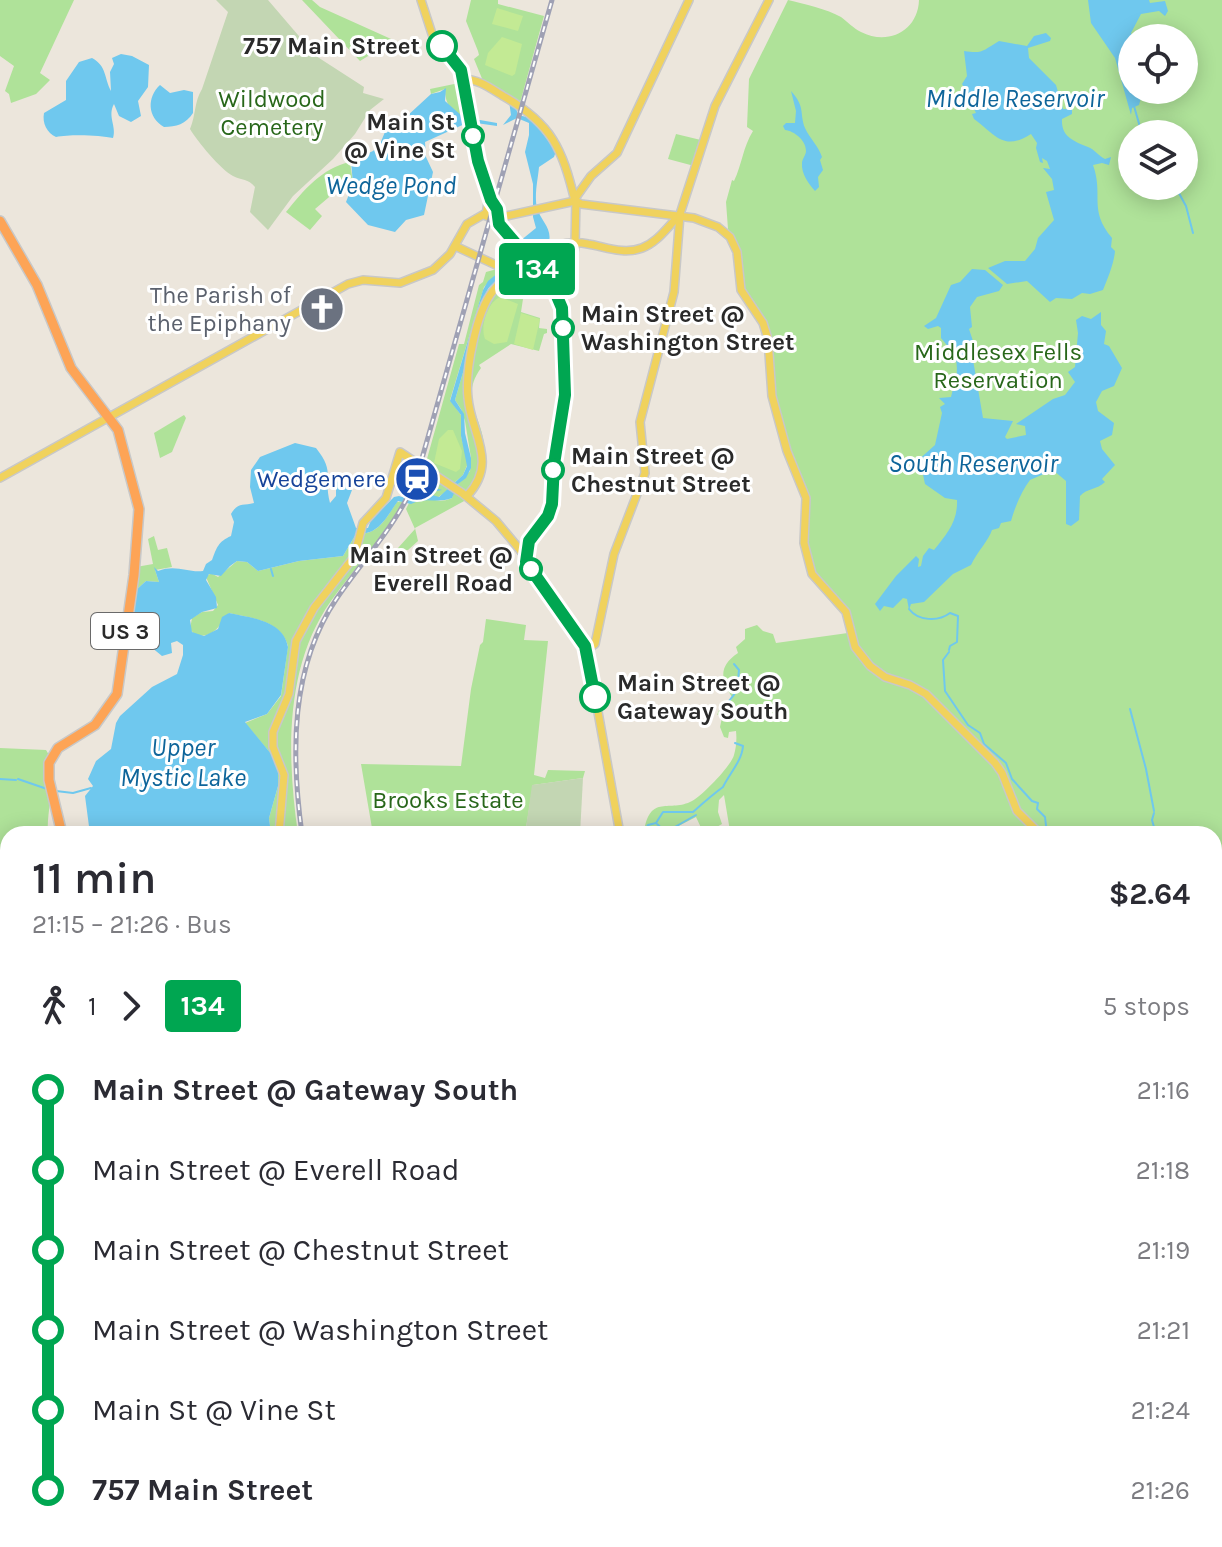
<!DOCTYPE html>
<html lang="en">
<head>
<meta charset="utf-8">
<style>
  body { margin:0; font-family:Karla,sans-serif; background:#f2f2f3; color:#2b2b33; height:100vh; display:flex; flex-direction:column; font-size:30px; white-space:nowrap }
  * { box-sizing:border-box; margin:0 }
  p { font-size:26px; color:#7c7c81 }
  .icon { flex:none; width:44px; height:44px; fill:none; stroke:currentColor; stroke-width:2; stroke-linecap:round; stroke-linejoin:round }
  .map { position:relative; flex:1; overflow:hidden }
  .side { position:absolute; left:0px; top:826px; width:1222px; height:722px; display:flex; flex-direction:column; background:#fff; border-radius:24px 24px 0 0; box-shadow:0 4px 20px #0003 }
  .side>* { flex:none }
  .badge { padding:0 16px; border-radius:6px; font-size:28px; line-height:52px }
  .fabs { position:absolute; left:1118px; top:24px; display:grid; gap:16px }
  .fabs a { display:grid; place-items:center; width:80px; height:80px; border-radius:50%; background:#fff; box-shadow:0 4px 20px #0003; font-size:40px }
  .map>.badge { position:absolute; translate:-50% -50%; box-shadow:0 0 0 4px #fff }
  .legs { display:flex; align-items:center; gap:12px; height:88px; padding:0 32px; font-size:26px }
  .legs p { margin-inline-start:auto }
  .head { display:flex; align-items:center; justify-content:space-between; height:136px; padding:0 32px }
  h1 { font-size:44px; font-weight:600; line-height:60px }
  ul { padding:0 32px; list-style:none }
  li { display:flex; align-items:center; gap:28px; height:80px; font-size:30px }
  li i { display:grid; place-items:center; width:12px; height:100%; margin:0 10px; background:currentColor }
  li i::after { content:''; width:20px; height:20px; margin:-10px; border:6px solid; border-radius:50%; background:#fff }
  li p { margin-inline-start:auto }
  li:first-child i { background:linear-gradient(#0000 50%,currentColor 0) }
  li:last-child i { background:linear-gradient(currentColor 50%,#0000 0) }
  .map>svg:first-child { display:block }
</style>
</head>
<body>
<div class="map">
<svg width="1222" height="1547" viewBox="0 0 1222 1547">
  <rect width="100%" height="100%" fill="#ece6dc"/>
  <g fill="#afe299" fill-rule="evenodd">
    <path d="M0,0H74L40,73L50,80L36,94L11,103L9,94L5,91L14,66L0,56Z"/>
    <path d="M302,0H312L320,7L400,43L396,50L387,47L375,48L373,53L360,61Z"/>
    <path d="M471,0H498V4L544,16L520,103L483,81L474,59L479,55L478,51L466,21Z"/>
    <path d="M788,0C804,4 827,9 841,17C848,22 853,28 861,32C888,46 918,31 919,0H1222V929L1214,927V834H725L730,831L724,795L719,800L718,812L722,824L704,834L696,817L663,834H628L644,832C650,793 670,813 692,801C703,795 731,766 734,755C736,748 737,740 736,731L729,732L728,738L724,737L720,727L723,713L717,715L723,701L731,700L732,697C720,678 719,666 738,653L736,647L745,639V629L757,625L763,631L773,634L776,643L855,632L813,571L806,551L808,508L773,393L771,342L744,291L738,247L728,229L726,202L732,180L734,181C742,164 743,147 753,131L747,127L749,79ZM1132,38H1184V90H1132ZM1132,134H1184V186H1132Z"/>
    <path d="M459,83L467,118C452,114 445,105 445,89L431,94L430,89Z"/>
    <path d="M676,134L705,141L698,167L668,159Z"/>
    <path d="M350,162L353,183L351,193L335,192L315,209L322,216L310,230L286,212C304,190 322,168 350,162Z"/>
    <path d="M513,247L515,250L508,255L498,273L484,287L450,400L461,415V436L468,463L463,475L454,483L425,466L459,344H464L479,285L483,282L486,272L497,269L504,254Z"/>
    <path d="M517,252L527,263L505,284L523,299L521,312L540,318L539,328L547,329V333L544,334L539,351L511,344L479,365L481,368C457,401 487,421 484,454C483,468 475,484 470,497L457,485L470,471L471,458L465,421L461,409L455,400L486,292L502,275L505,265Z"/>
    <path d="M184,415L186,418L172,452L160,458L154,433Z"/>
    <path d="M425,472L451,488L437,498L426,493L440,489H426L410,500Z"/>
    <path d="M454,490L466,500L415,528L418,541L408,550L399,551L398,548L415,529L406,509L409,503C413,502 416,499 420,499C432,496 436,505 452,498Z"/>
    <path d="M404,501C384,538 355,567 331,601C284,667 287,757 298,834H271L269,818L278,786V768L272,755L245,723L267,714L281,696L288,646C281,620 250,618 229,613C219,626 213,639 195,635L190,629L192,618L202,612L213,611L218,605L206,577L211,573L218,577L237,561L247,562L258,571L299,561L343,556L356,534C379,535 385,519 397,502Z"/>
    <path d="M154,536L158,550L167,548L172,567L155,570L159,582L146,581L135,591L136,567L153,564L148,539Z"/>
    <path d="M486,619L526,625L524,640L548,641L534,775L545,778L548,770L585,771L583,778L533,785L525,834H373L361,764L461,766L471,689L480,645L483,642Z"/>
    <path d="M0,748L46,750L49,755C40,772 51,784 50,801C49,813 47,821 48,834H8V860H0Z"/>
  </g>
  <g fill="#c3d6b3">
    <path d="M216,0H268L316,56L364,87L363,93L384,99L370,110L355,134L333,159L293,196L268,230L250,212L255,187C248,178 242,181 233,176C221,170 197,141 190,129C196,115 194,102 202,89L228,12Z"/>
    <path d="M583,778L580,834H525L532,785Z"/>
  </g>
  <g fill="#c3ea94">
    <path d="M497,8L523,16L518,31L492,24Z"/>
    <path d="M502,37L522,44L515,74L512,76L485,65L488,53Z"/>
    <path d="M500,297L518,304L507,342L494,344L485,339C480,326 487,303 500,297Z"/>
    <path d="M521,313L540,319L533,350L514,344Z"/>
    <path d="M448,430H453L462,451L460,469L456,472L434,463L439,439Z"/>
  </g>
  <g fill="#6fc8ee">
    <path d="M1088,0H1149L1150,3L1165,1L1168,11L1165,16L1159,11L1141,14L1131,33L1133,38L1132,90H1143L1139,105L1132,108L1131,115L1115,58L1091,23Z"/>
    <path d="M1046,33L1051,38L1050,41L1028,48L1029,58L1056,85L1063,109H1072V114L1062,119C1061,137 1074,141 1088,147C1094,149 1099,156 1105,159L1111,157L1109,165L1102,163L1093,165C1104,196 1088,209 1112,238L1111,247L1115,251C1114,263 1108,278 1103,290L1090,294L1082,293L1072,299L1056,298L1050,302L1027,281L1007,284L988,268L1005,261H1025L1035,249L1038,238L1054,220L1046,192L1054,190L1052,179L1043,168L1050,169L1047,161L1042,158L1043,163L1040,162L1036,148L1037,143L1031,134C1003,152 995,134 974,119L972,114L976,113L974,109L978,103L968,94L962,84L967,76L964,51C983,54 982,51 999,41L1027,46L1034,36Z"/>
    <path d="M121,54L132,56L149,65L148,87L138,101L141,116L131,122L119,116L114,104C107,116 117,127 113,138C100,135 70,134 56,137C47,133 42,123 44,113L66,100V81L79,62L92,58C107,66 104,78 111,91L110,72L114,64L112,58Z"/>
    <path d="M160,85L170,93L184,90L193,92V113C186,124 176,127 164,127C147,117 147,97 160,85Z"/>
    <path d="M446,88L445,101L463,117L497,123V126L469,122L425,142L426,157L433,172L424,215L406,220L395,232L368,225L346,202L353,184L351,161L373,151L380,144L387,127L406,117L431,94L440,92Z"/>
    <path d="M791,91C806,108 799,112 805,128C810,139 818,145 822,157L820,160L823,170L818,177L819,187L815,191C809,184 801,174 802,163C802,159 806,155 806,151C806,140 794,131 785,130L783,126L786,123H795L796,111Z"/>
    <path d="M508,94L513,97L518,115L531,118L556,151L554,157L539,167C538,179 534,195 537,208C541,222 554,229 548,245C539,248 530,252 522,248C511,257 508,267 500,277C495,283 489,285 486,293L455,400L464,414L465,433L471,458V468L466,478L458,484L452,498C437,504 425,496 411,504L398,501C385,519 379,535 356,534L343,556L299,561L258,571L247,562L237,561L230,566L221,576L209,574L206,580L216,597L217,608L202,612L190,620L192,632L204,636L218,629L222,617L229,613C251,618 283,620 288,647L281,695L267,714L245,722L272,755L278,768V786L269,818L271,834H90L85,796L93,786L88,779L96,761L111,749L116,723L120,716L152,687L177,674L183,655V645L177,641L171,643L172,653L162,656L145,642L143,629L132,614L135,591L146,581L159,582L154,567L158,571C176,564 188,573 203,571L206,564L212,560C217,547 218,542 231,536L234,522L231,514C238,502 243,506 254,503L250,487L251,470L260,457L295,443L316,448C336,473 323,477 330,503L336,496V484L339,480L344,481L352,490L347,503L356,528H368L371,520L394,497L399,496L411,500C420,491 429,486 442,490L426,493L439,497L463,475L467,466L461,436V415L450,401L483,290L488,281L498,273L508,255L520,245V241L536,228L533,217V184L525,152L529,135V123L517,118L503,125L511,115Z"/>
    <path d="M972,269L985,270L1003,285L999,291L977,297L970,307L972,327L969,329L973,341L971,348L983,418L1013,421L1005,437L1007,439L1026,435L1025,426L1016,424L1053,399L1065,395L1075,382L1068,372L1075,367L1078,333L1076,320L1082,316L1091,319L1101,312V325L1106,331L1104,344L1109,346L1122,368L1114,386L1102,391L1096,402L1098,411L1114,423L1112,435L1100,441L1102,449L1115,465L1102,479L1105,482C1097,490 1087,488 1080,496L1079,520L1071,526L1066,524V481L1053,470L1030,480C1021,492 1015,507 1011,521L1001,523L999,528L992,530C989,540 977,552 971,565L953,574L924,602L911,604L909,610L907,599L903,598L893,608L884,606L880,611L875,604L896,576L916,556L919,559L918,567L921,566L923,556L929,548L934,550C946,535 958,522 957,500L945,498L925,484L922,470L916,462L935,445L942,413L940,407L945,404L939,398L951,397L953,389L948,382L952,381L956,385C958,356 958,359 941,338V328L938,326L928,329L924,326L936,318L951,285L960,282Z"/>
  </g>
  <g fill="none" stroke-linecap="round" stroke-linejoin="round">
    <g stroke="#6fc8ee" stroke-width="2">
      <path d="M1134,106L1142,134"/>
      <path d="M1175,186L1186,206L1193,233"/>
      <path d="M271,569L273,576"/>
      <path d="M909,609C918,621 938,622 950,613L958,616L957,642L950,646L949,650"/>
      <path d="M949,652L943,660L945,691L968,725L980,733L984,744L1006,763L1012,779L1032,801L1038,803L1037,809L1045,817L1047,834"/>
      <path d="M1130,709L1146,769L1154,811"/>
      <path d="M723,715C725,700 731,702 736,691C739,684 738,677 739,670L734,664"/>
      <path d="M0,779L16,780"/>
      <path d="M18,779L47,789"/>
      <path d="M56,791L73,793L91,788"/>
      <path d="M1154,813L1152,820L1156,834"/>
      <path d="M657,824L666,832L696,815"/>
      <path d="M643,834L648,825L656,823L663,812H693C703,803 712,795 723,787C729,774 742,761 743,746L735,743"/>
    </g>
    <g stroke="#c8c8c8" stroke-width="10">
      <g id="major">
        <path d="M421,0L432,34L459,65L479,165L498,216L495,219L486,216L489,195"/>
        <path d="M463,79C478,79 490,88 503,96C552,124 562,148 575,201"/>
        <path d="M497,218L575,201L581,204L694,218L718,227L730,237L737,252L741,290L763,323L768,339L772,396L787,451L806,498L804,543L812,574L846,612L855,647L870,666L885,677L910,685L926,694L995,763L1002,773L1017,811L1040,834"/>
        <path d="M497,218L505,233L554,288L562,312L565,397L554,466L552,507L546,519L521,551"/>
        <path d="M455,246L511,272"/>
        <path d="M559,298L567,293L575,246L576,197L591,176L617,153L689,0"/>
        <path d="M0,478L348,284L363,280L400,283L433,270L450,254L467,224L486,213"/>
        <path d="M467,496C499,462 471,434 468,398C465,371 476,312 493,291C514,264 552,237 588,244C606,247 624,255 642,248C658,242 667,227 679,216"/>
        <path d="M521,551L587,651L620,834"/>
        <path d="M586,650L595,644L614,554L645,473L640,422L674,292L680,214L715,106L769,0"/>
        <path d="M279,834L284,775L273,747V732L289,694L296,641L314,608L354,557L363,523L386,498L400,452L462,493L496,521L521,551"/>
        <path d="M1214,928L1222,930"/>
        <path d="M0,1303L8,1305"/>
        <path d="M1214,1318L1222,1317"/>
        <path d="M0,1353L8,1321"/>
        <path d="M1214,1355L1222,1359"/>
        <path d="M0,1387L8,1389"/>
        <path d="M1214,1389H1222"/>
        <path d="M1214,1445L1222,1456"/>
        <path d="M0,1525L8,1519"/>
        <path d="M1214,1538L1222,1532"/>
        <path d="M333,1540L345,1547"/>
        <path d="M359,1540L366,1547"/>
        <path d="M855,1540L863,1547"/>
        <path d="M1129,1540L1130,1547"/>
        <path d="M1209,1540L1214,1547"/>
        <path d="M641,1547V1540"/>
      </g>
    </g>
    <g stroke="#c8c8c8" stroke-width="12">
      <g id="highway">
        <path d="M0,221L37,285L71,368L118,430L139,509L134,575L117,694L95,725L58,748L49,763V780L62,834"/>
        <path d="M1214,1431L1222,1439"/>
        <path d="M222,1540L225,1547"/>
      </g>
    </g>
    <use href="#major" stroke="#f0d25d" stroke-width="7"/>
    <use href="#highway" stroke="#fda456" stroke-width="9"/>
    <g stroke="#9fa1b4" stroke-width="5">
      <g id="rail">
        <path d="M302,834C291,754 290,667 337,598C365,557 399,523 417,476L552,0"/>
        <path d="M879,1540L886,1547"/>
      </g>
    </g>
    <use href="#rail" stroke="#fff" stroke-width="2" stroke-dasharray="6" stroke-linecap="butt"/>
  </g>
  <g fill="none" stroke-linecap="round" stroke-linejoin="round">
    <g stroke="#fff" stroke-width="18">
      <path id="line-1" d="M442,46L461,70L478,161L491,200L497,209L499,224L553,287L562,308L565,395L554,464L552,504L548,516L529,541L526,562L585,646L595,697"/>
    </g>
    <use href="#line-1" stroke="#00a651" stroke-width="12"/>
  </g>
  <defs>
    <g id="church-disc" transform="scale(2.3)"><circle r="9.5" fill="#6b7280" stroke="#fff"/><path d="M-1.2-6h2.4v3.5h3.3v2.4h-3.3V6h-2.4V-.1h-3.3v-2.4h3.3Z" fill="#fff"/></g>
    <g id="station-disc" transform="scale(2.3)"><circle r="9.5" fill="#1a4fb4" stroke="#fff"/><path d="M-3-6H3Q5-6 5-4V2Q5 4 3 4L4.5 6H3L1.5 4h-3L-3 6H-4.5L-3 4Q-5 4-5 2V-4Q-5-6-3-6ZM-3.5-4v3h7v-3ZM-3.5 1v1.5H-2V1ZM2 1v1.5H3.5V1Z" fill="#fff"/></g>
  </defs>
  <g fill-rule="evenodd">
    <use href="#church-disc" x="322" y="309"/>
    <use href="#station-disc" x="417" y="479"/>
  </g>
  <g fill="#fff" stroke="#00a651" stroke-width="4">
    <circle cx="442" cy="46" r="14"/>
    <circle cx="473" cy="136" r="10"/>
    <circle cx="563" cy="328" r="10"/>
    <circle cx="553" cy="470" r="10"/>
    <circle cx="531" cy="569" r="10"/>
    <circle cx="595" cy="697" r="14"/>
  </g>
  <g text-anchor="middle" stroke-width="6" stroke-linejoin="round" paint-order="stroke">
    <rect fill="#fff" stroke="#6a6a6a" stroke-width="2" x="91" y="613" width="68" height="36" rx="6"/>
    <g font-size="22" font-weight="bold" fill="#2a2a2a">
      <text x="125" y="639">US 3</text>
    </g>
    <g font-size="24" font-weight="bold" fill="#2a2a2a" stroke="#fff" text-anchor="end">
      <text x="420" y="54">757 Main Street</text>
      <text x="455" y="130">Main St<tspan x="455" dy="28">@ Vine St</tspan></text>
      <text x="581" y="322" text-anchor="start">Main Street @<tspan x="581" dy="28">Washington Street</tspan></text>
      <text x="571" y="464" text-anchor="start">Main Street @<tspan x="571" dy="28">Chestnut Street</tspan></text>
      <text x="513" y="563">Main Street @<tspan x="513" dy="28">Everell Road</tspan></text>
      <text x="617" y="691" text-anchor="start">Main Street @<tspan x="617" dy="28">Gateway South</tspan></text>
    </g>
    <g font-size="24" fill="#28671a" stroke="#fff">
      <text x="272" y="107">Wildwood<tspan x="272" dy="28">Cemetery</tspan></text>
      <text x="998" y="360">Middlesex Fells<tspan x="998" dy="28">Reservation</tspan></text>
      <text x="448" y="808">Brooks Estate</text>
    </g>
    <g font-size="24" fill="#5b616d" stroke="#fff" text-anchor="end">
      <text x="291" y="303">The Parish of<tspan x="291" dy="28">the Epiphany</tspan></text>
    </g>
    <g font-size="24" fill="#164399" stroke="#fff" text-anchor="end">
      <text x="386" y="487">Wedgemere</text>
    </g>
    <g font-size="26" font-style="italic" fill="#0e659a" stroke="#fff">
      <text x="1015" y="107">Middle Reservoir</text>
      <text x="391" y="194">Wedge Pond</text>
      <text x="973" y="472">South Reservoir</text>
      <text x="183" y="756">Upper<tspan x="183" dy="30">Mystic Lake</tspan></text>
    </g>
  </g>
</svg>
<div class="fabs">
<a><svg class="icon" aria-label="locate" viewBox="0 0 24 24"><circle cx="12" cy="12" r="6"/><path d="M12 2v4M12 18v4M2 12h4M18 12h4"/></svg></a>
<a><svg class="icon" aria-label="layers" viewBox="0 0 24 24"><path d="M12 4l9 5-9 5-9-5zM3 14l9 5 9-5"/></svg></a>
</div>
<b class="badge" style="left:537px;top:269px;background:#00a651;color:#fff">134</b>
<section class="side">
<div class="head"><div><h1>11 min</h1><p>21:15 – 21:26 · Bus</p></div><b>$2.64</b></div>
<div class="legs"><svg class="icon" aria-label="walk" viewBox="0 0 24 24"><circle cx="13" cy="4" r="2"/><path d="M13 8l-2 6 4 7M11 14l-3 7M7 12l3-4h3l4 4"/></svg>1<svg class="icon" aria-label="forward" viewBox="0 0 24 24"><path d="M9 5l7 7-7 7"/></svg><b class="badge" style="background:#00a651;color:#fff">134</b><p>5 stops</p></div>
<ul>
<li><i style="color:#00a651"></i><b>Main Street @ Gateway South</b><p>21:16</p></li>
<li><i style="color:#00a651"></i><span>Main Street @ Everell Road</span><p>21:18</p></li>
<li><i style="color:#00a651"></i><span>Main Street @ Chestnut Street</span><p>21:19</p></li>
<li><i style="color:#00a651"></i><span>Main Street @ Washington Street</span><p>21:21</p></li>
<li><i style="color:#00a651"></i><span>Main St @ Vine St</span><p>21:24</p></li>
<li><i style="color:#00a651"></i><b>757 Main Street</b><p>21:26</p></li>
</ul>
</section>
</div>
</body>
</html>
